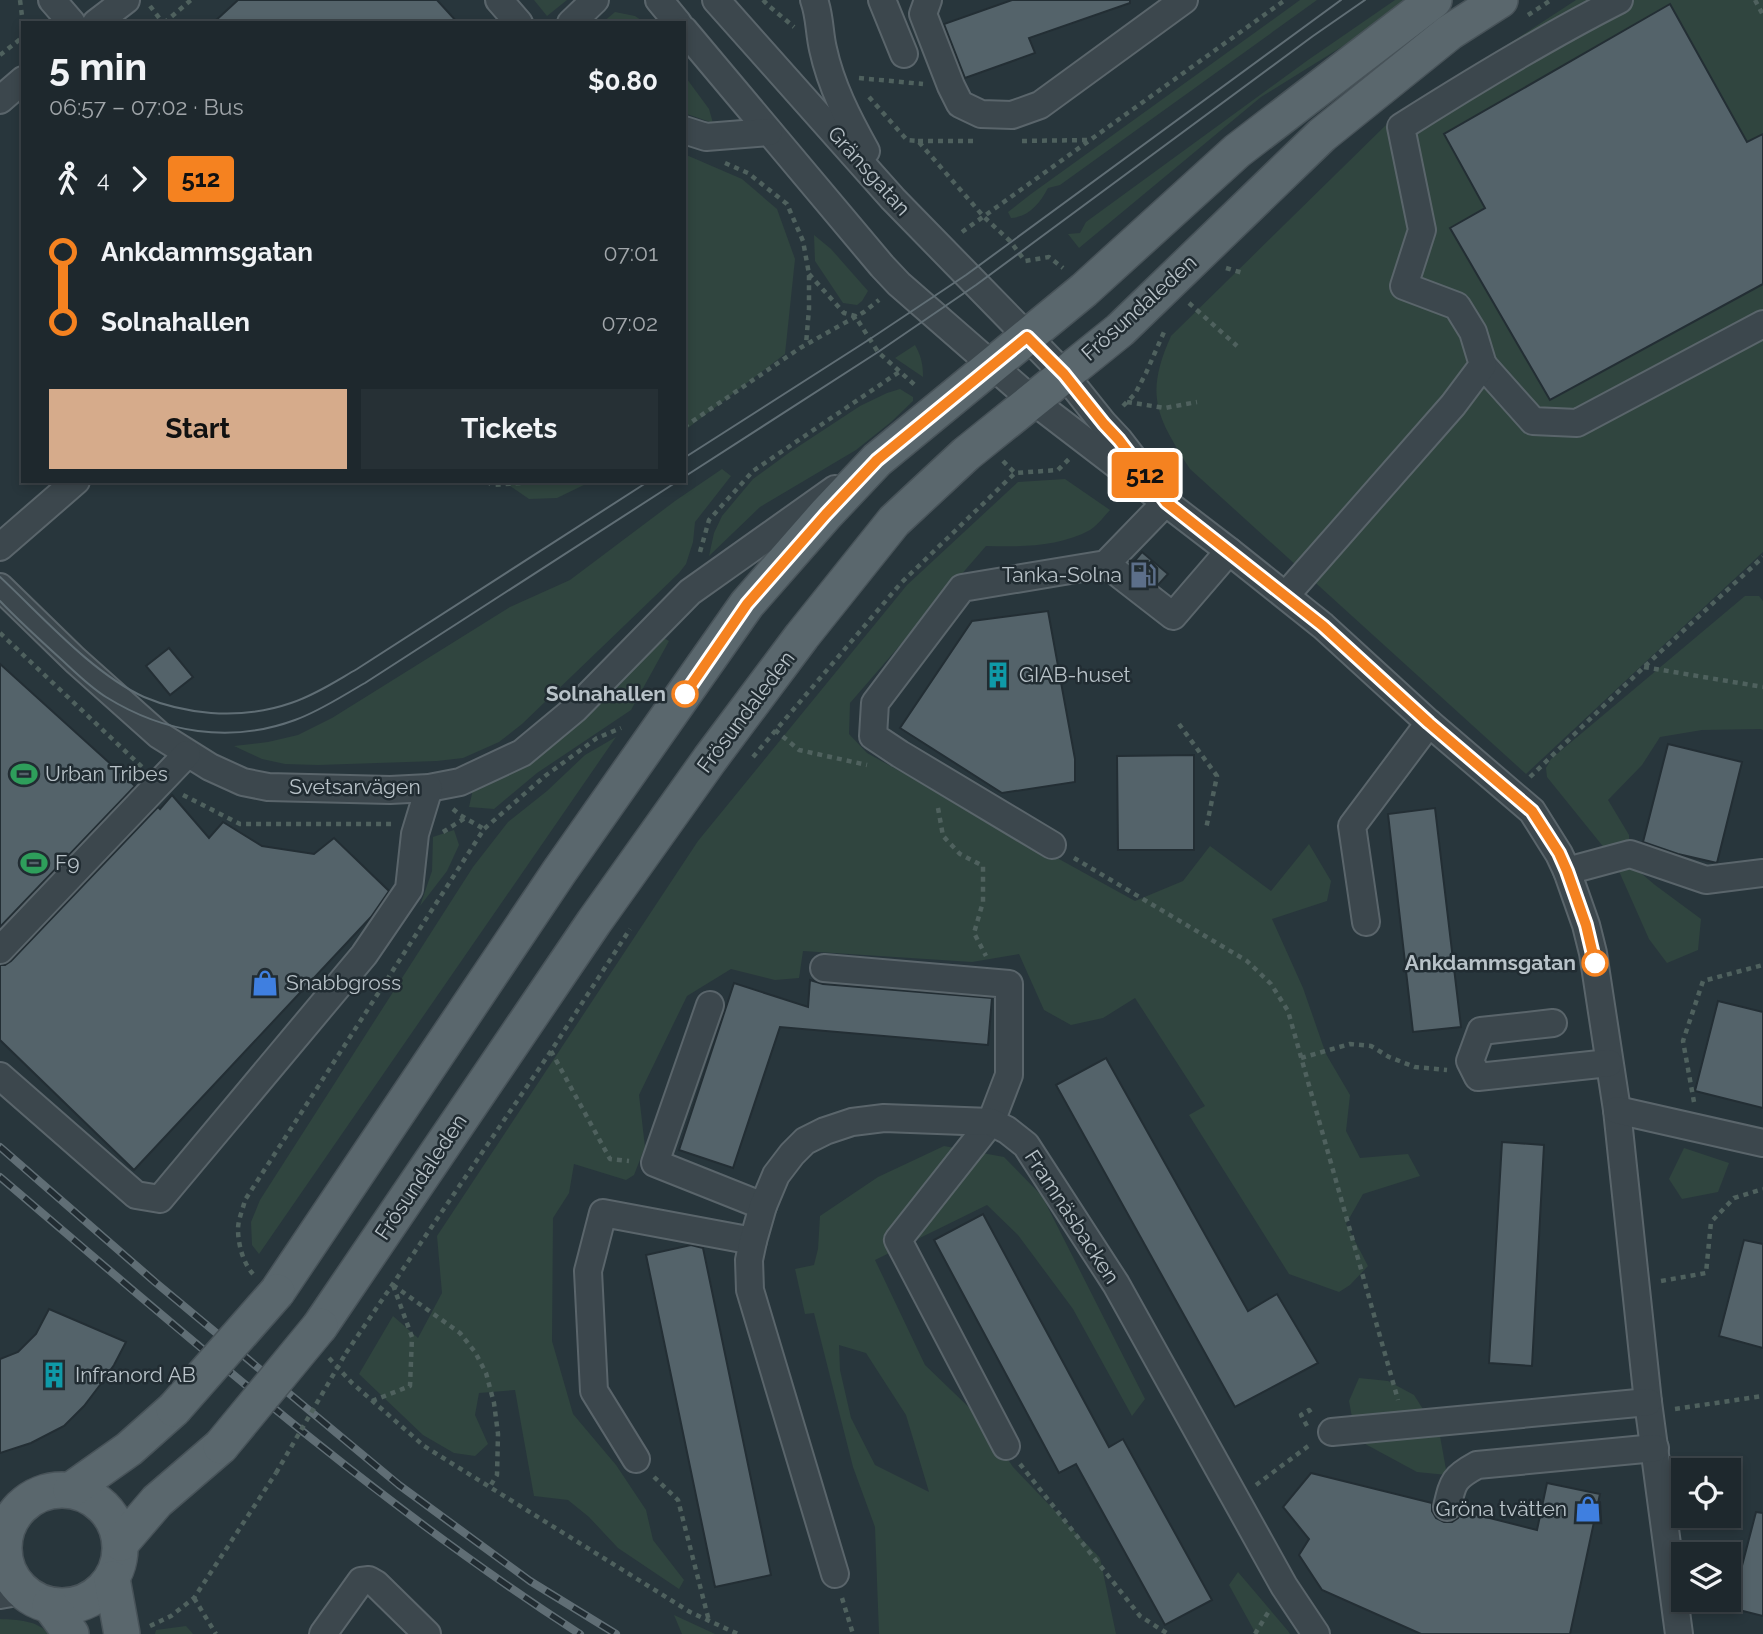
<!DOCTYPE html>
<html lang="en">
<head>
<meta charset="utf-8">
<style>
  body { margin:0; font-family:Raleway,sans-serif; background:#263035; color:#f1f3f6; height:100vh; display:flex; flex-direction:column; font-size:26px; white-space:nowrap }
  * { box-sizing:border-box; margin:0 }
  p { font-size:23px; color:#a1a6aa }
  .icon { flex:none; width:38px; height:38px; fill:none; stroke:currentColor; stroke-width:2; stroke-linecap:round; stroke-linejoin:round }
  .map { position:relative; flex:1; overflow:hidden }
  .drawer { position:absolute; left:21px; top:21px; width:665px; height:462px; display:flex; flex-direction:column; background:#1e282d; border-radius:0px; box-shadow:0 4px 10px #0003,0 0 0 2px #3c4449 }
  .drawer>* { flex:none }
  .badge { padding:0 14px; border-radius:5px; font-size:24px; line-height:46px }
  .fabs { position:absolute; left:1671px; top:1458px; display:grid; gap:14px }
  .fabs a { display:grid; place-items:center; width:70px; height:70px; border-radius:0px; background:#1e282d; box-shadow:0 4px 10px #0003,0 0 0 2px #3c4449; font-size:35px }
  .map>.badge { position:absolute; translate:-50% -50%; box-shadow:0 0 0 4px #fff }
  .legs { display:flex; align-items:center; gap:10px; height:77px; padding:0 28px; font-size:23px }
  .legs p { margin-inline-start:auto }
  .overview { display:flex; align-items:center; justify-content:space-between; height:119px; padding:0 28px }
  h1 { font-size:38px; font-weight:700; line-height:52px }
  .action { display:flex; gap:14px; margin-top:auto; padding:14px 28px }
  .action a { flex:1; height:80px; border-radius:0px; background:#d6ab8b; color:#111; font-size:28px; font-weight:700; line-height:80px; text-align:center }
  .action a+a { background:#263035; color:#f1f3f6 }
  ul { padding:0 28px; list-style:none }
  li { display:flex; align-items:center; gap:24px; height:70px; font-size:26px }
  li i { display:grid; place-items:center; width:10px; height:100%; margin:0 9px; background:currentColor }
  li i::after { content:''; width:18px; height:18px; margin:-9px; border:5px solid; border-radius:50%; background:#1e282d }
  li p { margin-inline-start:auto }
  li:first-child i { background:linear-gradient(#0000 50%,currentColor 0) }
  li:last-child i { background:linear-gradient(currentColor 50%,#0000 0) }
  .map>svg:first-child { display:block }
</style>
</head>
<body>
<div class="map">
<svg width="1763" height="1634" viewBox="0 0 1763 1634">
  <rect width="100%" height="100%" fill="#28363c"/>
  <g fill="#30453f" fill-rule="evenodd">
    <path d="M534,0H567L547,16Z"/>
    <path d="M1300,0H1317L1060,185L1048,188C1040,203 1029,217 1011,218L1008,212L1031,194Z"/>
    <path d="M1395,0H1413L1372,28L1261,97L1079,248L1068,234L1080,233L1086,222L1308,60Z"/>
    <path d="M1576,0H1763V552L1526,774L1190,469C1157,417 1144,396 1171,336L1388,123Z"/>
    <path d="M615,12L635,16L645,23H602Z"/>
    <path d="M684,75L709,109L713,123L684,113Z"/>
    <path d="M684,154L742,179L777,209L795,259L785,354L684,431Z"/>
    <path d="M814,235L831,249L868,291L862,301L857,305L843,303L815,261Z"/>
    <path d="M915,345C921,356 923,364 923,377L895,358Z"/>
    <path d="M900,389L913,397V401L891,422L856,450L760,507L709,556L714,533L722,516L753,479L790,452L860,406L887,393Z"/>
    <path d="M722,469L731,476L695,522L693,542L686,564L679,573L522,724L499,742L463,758L437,761L318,765L285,764L262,759L234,746L268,742L298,735L332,718L510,607L570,580L675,501Z"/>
    <path d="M1065,479L1110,510C1104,516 1098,525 1090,530C1059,547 1020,547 986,546L850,703L849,734L867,753L1135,901L1183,881L1210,846L1271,891L1309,844L1331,881L1327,901L1272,919L1303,988L1326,1054L1350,1095L1346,1131L1360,1158L1408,1154L1420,1176L1363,1194L1346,1224L1368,1266L1350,1285L1339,1292L1289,1274L1189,1115L1205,1106L1135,998L1103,1018L1071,1025L1044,1010L1019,954L972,962L803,951L799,978L775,980L731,969L687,996L639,1095L645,1147L634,1175L626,1180L574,1164L569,1193L553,1218L552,1341L573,1414L616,1465L646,1510L653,1540L684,1580L679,1589L618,1548L589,1517L568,1500L534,1496L515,1390L479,1393L475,1415L488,1444L475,1456L454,1453L423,1435L359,1374L393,1316L418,1338L442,1293L437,1236L698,841L907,585L1018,482Z"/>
    <path d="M503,481H592L557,498L529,499Z"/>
    <path d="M1745,596H1759L1763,601V730L1761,729L1702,730L1660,737L1642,765L1608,800L1629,835L1630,864L1655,885L1701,919L1698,950L1667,963L1649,939L1614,860L1547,777L1546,768L1551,759Z"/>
    <path d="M657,634L669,641L631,710L537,773L494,809L469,807L474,785Z"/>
    <path d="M616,737L259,1254L252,1245L251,1222L260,1200L473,867L508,822L547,791L585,755Z"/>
    <path d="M454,830L459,845L447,871L420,906L432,871L433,837Z"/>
    <path d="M944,1146L1004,1157L1042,1196L1145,1399L1132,1416L1073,1309L1018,1235L987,1205L875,1260L925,1365L980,1418L1013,1467L1100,1558L1116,1634H879L875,1527L853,1467L814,1313L805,1314L795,1269L814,1265L818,1249L820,1216L878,1177ZM839,1345L866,1353L906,1415L929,1492L875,1465L851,1418L840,1370Z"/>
    <path d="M1684,1148L1729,1163L1718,1192L1682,1199L1669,1179Z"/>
    <path d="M1359,1378L1388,1381L1414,1395L1440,1436L1447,1475L1417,1472L1356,1439L1349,1401Z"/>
    <path d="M1238,1572L1288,1631L1290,1634H1256L1229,1585Z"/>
    <path d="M674,1615L715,1634H682Z"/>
    <path d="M0,1619C18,1620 37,1620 49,1634H0Z"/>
    <path d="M186,1626L193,1634H155L156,1630Z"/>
  </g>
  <g fill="#54636a" stroke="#232e34" stroke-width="2">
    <path d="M238,0H437L458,23H213Z"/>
    <path d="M1012,0H1130V3L1029,38L1035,53L965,78L944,24Z"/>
    <path d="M1670,4L1747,142L1763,134V284L1550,400L1450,228L1485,208L1444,134Z"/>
    <path d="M1142,552L1168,574L1158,585L1132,564Z"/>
    <path d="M1048,611L1075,759V782L1002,793L900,728L972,621Z"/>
    <path d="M169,648L193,677L170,695L146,666Z"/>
    <path d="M0,664L135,786L0,927Z"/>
    <path d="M1668,744L1742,762L1717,863L1678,854L1643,842Z"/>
    <path d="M1194,755V850H1118L1117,756Z"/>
    <path d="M172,795L209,838L223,822L262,846L314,854L334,838L389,891L371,917L134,1170L0,1040V965H5L11,961L158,807L160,809Z"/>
    <path d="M1435,808L1461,1027L1413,1032L1388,814Z"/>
    <path d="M810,980L823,984L992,998L988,1045L780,1027L733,1168L679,1150L734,983L808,1007Z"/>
    <path d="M1718,1001L1763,1012V1108L1695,1091Z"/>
    <path d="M1106,1058L1248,1311L1277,1294L1318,1363L1235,1407L1056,1085Z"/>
    <path d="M1502,1142L1544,1145L1532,1366L1489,1363Z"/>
    <path d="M983,1214L1109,1447L1123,1439L1212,1600L1165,1625L1076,1464L1059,1473L934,1240Z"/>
    <path d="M1744,1240L1763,1244V1348L1719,1336Z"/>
    <path d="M691,1245L703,1248L771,1575L715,1587L646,1255Z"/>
    <path d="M49,1309L126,1342L114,1365L100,1385L84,1406L64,1426L31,1443L0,1453V1359L18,1352L36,1334Z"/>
    <path d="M1311,1473L1432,1503V1511L1436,1518L1444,1522H1452L1458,1518L1462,1511L1537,1530L1547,1483L1600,1494L1570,1634H1421L1322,1590L1299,1555L1309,1539L1283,1507Z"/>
    <path d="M1756,1512L1763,1513V1616L1731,1608Z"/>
  </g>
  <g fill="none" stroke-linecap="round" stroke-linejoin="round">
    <g stroke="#5a656b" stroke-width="30">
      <g id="minor">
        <path d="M52,0L72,23"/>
        <path d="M499,0L519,23"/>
        <path d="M659,0L678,23"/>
        <path d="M716,0L893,199L1064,374L1104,424L1119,440L1146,475"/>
        <path d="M814,0C820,16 819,32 823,49C831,86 848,119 866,151"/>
        <path d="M882,0L904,54"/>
        <path d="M928,0L923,14L951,86L960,104L981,114L1012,115L1040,105L1184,0"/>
        <path d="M96,23L126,0"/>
        <path d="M571,23L595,0"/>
        <path d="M684,30L882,266L899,284L1032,400L1229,551L1323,626L1429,723L1532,811L1559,854L1567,871L1586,925L1593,953L1617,1110L1648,1402L1679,1634"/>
        <path d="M0,100L23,80"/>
        <path d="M684,130L706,137L769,132"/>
        <path d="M1483,365L1533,421L1577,423L1763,324"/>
        <path d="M0,547L76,481"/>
        <path d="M1106,564L1173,616L1229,551"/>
        <path d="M0,587L75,660L159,735L210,767L243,782L268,787L390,790L429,788L460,782L522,753L575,709L690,592L835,489"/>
        <path d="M1286,595L1453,405L1483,365L1473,332L1457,306L1404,286L1422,230L1401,127C1472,82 1544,38 1619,0"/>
        <path d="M1052,845L900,754L873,736L875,703L962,588L1106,564L1166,502"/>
        <path d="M1567,871L1630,854L1706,880L1763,873"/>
        <path d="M1366,922L1352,826L1429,723"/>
        <path d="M0,950L187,754"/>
        <path d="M824,968L1009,984V1075L991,1122L898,1240L1006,1446"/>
        <path d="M710,1005L655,1163L763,1206"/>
        <path d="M1553,1023L1481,1031L1470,1061L1478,1077L1609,1063"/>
        <path d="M0,1076L136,1195L160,1199L364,955L409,889L415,834L429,788"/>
        <path d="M1617,1110L1763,1143"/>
        <path d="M1332,1432L1648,1402"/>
        <path d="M636,1459L594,1391L588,1271L603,1213L753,1241"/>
        <path d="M1447,1507C1453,1482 1453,1478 1477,1465L1655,1448"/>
        <path d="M0,1532L8,1527"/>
        <path d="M835,1574L750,1290L749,1260L753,1241L763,1206L776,1175L792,1154L805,1141L825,1131L852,1122L884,1118L991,1122L1007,1130L1026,1145L1116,1284L1284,1586L1316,1634"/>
        <path d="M0,1595L23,1591"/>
        <path d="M323,1634L361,1581L369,1580L376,1584L427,1634"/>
      </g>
    </g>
    <g stroke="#485359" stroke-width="38">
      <g id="major">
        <path d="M277,1292L559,872L747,604L826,514L877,460L1084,290L1237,151L1434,0"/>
        <path d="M320,1326L594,922L710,759L802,636L894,521L966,454L1120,330L1322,135L1450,32L1500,0"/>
        <circle cx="62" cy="1548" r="58"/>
        <path d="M71,1490L129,1449L174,1409"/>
        <path d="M121,1543L157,1501L221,1446"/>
        <path d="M112,1579L122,1634"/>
        <path d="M50,1605L71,1634"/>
      </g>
    </g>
    <g stroke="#4f615e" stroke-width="4.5" stroke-dasharray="5 5" stroke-linecap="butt">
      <path d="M20,0L23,24"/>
      <path d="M763,0L769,6L794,27"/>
      <path d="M1755,0L1763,15"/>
      <path d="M150,6L163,23"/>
      <path d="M1528,15L1551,0"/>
      <path d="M164,23L191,0"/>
      <path d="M0,55L23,37"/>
      <path d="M859,78L923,84"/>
      <path d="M869,97L907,140L918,141L984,217L1010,241L1025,261L1049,257L1063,268"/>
      <path d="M918,141H975"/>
      <path d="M1022,141L1087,140"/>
      <path d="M725,163L748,173L787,204L803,241L809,274V309L806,344"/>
      <path d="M962,232L1285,0"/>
      <path d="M1226,268L1243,273"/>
      <path d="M809,274L844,313L855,316L878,352L917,387"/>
      <path d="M1189,303L1237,346"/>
      <path d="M1127,402L1165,408L1197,402"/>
      <path d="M1123,406L1135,394L1146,373L1164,332"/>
      <path d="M684,427L800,348L864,312L879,300"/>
      <path d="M1003,461L1015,473"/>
      <path d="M487,481L492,485L548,481"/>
      <path d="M700,552L709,520L753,471L899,372"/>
      <path d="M0,633L142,767"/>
      <path d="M1644,667L1763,687"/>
      <path d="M1179,724L1217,776L1206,829"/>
      <path d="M775,730L799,750L867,765"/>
      <path d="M753,757L901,583L1015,473L1058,470L1069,459"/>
      <path d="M1530,777L1644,667L1763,557"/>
      <path d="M183,795L240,824H392"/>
      <path d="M938,808L943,836L960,854L983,866V902L974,933L986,956"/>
      <path d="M453,809L460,815L484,829"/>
      <path d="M443,832L465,818"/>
      <path d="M1074,858L1247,961L1271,984L1288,1011L1398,1400"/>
      <path d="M551,1051L610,1159L629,1161"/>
      <path d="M1301,1058L1350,1044L1371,1046L1389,1057L1415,1067L1447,1070"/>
      <path d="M1694,1102L1683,1041L1703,981L1763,965"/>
      <path d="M253,1274C243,1263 238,1244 238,1229C238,1220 243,1209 245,1200L484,829L545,776L597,738L621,728"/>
      <path d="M1661,1281L1706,1273L1711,1222L1734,1198L1763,1189"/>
      <path d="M393,1285L460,1333L475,1352L486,1373L494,1403L498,1434L497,1475L489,1488"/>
      <path d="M346,1353L551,1051L630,929"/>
      <path d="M329,1358L352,1383L424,1446L690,1612L738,1634"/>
      <path d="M372,1401L410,1386L412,1337L393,1285"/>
      <path d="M1675,1409L1763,1396"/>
      <path d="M1307,1426L1301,1415L1309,1410L1313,1416"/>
      <path d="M1020,1464L1140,1616L1168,1634"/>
      <path d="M654,1477L678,1500L709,1621"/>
      <path d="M1256,1485L1311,1444"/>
      <path d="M10,1501L42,1484"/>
      <path d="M194,1598L216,1634"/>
      <path d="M842,1598L853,1634"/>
      <path d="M150,1626L171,1616L194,1598L276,1473"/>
      <path d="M1255,1634L1269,1611"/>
    </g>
    <use href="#minor" stroke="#3c474d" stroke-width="26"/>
    <use href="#major" stroke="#5a676d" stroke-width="35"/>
    <g stroke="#606e75" stroke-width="2">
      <path d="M684,458L870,339L966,275L1341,0"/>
      <path d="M684,477L878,352L976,285L1313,36L1365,0"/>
      <path d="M0,577C41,615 93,674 144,697C165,706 188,711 211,713C238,715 265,712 291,703C315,695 336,681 357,669L649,481"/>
      <path d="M0,601C20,622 41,641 62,660C76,673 90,687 106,697C164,733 230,744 295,720C320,711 342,696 365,683L678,481"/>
    </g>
    <g stroke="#606e75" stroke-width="8">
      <g id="rail">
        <path d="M0,1147L155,1282L399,1485L530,1581L616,1634"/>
        <path d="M0,1177C187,1336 373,1501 580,1634"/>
      </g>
    </g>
    <use href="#rail" stroke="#212c32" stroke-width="5" stroke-dasharray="16" stroke-linecap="butt"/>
    <g stroke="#485359" stroke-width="38" stroke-linecap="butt">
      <g id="major-bridge">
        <path d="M174,1409L277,1292"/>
        <path d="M221,1446L320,1326"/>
      </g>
    </g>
    <path stroke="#4f615e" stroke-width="4.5" stroke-dasharray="5 5" stroke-linecap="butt" d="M276,1473L346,1353"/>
    <use href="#major-bridge" stroke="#5a676d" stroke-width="35"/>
  </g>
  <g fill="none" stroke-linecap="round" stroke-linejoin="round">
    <g stroke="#fff" stroke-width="16">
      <path id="line-1" d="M685,694L747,604L826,514L877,460L1027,337L1064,374L1104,424L1119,440L1166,502L1323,626L1429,723L1532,811L1559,853L1567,871L1586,925L1595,963"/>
    </g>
    <use href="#line-1" stroke="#f58220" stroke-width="10"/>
  </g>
  <defs>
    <g id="fuel-bare" transform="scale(2.1)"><path d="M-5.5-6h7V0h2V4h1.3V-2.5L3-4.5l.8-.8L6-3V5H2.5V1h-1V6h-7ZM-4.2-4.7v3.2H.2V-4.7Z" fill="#5c6f8a" stroke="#212c32" stroke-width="2.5" paint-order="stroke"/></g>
    <g id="building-bare" transform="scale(2.1)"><path d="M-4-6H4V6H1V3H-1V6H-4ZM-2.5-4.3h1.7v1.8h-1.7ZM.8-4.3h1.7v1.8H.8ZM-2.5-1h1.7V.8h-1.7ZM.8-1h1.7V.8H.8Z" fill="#0f9aa8" stroke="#212c32" stroke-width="2.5" paint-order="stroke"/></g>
    <g id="stadium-bare" transform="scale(2.1)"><path d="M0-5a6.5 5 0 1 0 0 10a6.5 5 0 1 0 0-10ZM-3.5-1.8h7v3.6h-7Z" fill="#2e9e5b" stroke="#212c32" stroke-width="2.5" paint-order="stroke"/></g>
    <g id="shop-bare" transform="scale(2.1)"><path d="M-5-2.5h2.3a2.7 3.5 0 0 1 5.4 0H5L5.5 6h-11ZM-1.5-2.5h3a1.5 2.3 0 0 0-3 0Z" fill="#3f7fe0" stroke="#212c32" stroke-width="2.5" paint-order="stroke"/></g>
  </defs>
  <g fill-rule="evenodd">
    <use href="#fuel-bare" x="1143" y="575"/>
    <use href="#building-bare" x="998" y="675"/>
    <use href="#stadium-bare" x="24" y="774"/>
    <use href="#stadium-bare" x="34" y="863"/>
    <use href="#shop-bare" x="265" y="983"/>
    <use href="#building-bare" x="54" y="1375"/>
    <use href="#shop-bare" x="1588" y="1509"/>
  </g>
  <g fill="#fff" stroke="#f58220" stroke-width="3.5">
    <circle cx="685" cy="694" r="12"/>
    <circle cx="1595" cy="963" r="12"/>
  </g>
  <g text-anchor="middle" stroke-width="5" stroke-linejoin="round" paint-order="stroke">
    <g font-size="21" fill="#b8c2c8" stroke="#212c32">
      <text transform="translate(869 171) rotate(48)" y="7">Gränsgatan</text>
      <text transform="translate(1139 308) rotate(-42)" y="7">Frösundaleden</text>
      <text transform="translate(746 712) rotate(-53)" y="7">Frösundaleden</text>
      <text x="355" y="794">Svetsarvägen</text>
      <text transform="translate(421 1177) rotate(-56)" y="7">Frösundaleden</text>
      <text transform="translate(1072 1217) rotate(57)" y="7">Framnäsbacken</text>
    </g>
    <g font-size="21" fill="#b8c2c8" stroke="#212c32" text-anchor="start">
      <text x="1122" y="582" text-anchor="end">Tanka-Solna</text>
      <text x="1019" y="682">GIAB-huset</text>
      <text x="45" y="781">Urban Tribes</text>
      <text x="55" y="870">F9</text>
      <text x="286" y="990">Snabbgross</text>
      <text x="75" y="1382">Infranord AB</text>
      <text x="1567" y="1516" text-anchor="end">Gröna tvätten</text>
    </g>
    <g font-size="21" font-weight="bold" fill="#b8c2c8" stroke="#212c32" text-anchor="end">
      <text x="666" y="701">Solnahallen</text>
      <text x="1576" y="970">Ankdammsgatan</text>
    </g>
  </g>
</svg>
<div class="fabs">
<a><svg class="icon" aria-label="locate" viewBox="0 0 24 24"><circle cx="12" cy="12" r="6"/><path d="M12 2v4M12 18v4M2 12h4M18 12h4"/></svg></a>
<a><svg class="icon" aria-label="layers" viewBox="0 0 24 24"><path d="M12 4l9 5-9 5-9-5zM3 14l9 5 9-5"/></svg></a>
</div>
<b class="badge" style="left:1145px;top:475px;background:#f58220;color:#111">512</b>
<section class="drawer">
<div class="overview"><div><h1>5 min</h1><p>06:57 – 07:02 · Bus</p></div><b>$0.80</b></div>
<div class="legs"><svg class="icon" aria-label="walk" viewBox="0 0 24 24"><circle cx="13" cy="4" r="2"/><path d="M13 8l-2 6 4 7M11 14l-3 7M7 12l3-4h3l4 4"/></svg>4<svg class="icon" aria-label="forward" viewBox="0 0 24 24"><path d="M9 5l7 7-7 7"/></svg><b class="badge" style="background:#f58220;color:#111">512</b></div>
<ul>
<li><i style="color:#f58220"></i><b>Ankdammsgatan</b><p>07:01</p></li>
<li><i style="color:#f58220"></i><b>Solnahallen</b><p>07:02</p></li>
</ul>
<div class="action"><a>Start</a><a>Tickets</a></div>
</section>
</div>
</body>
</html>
